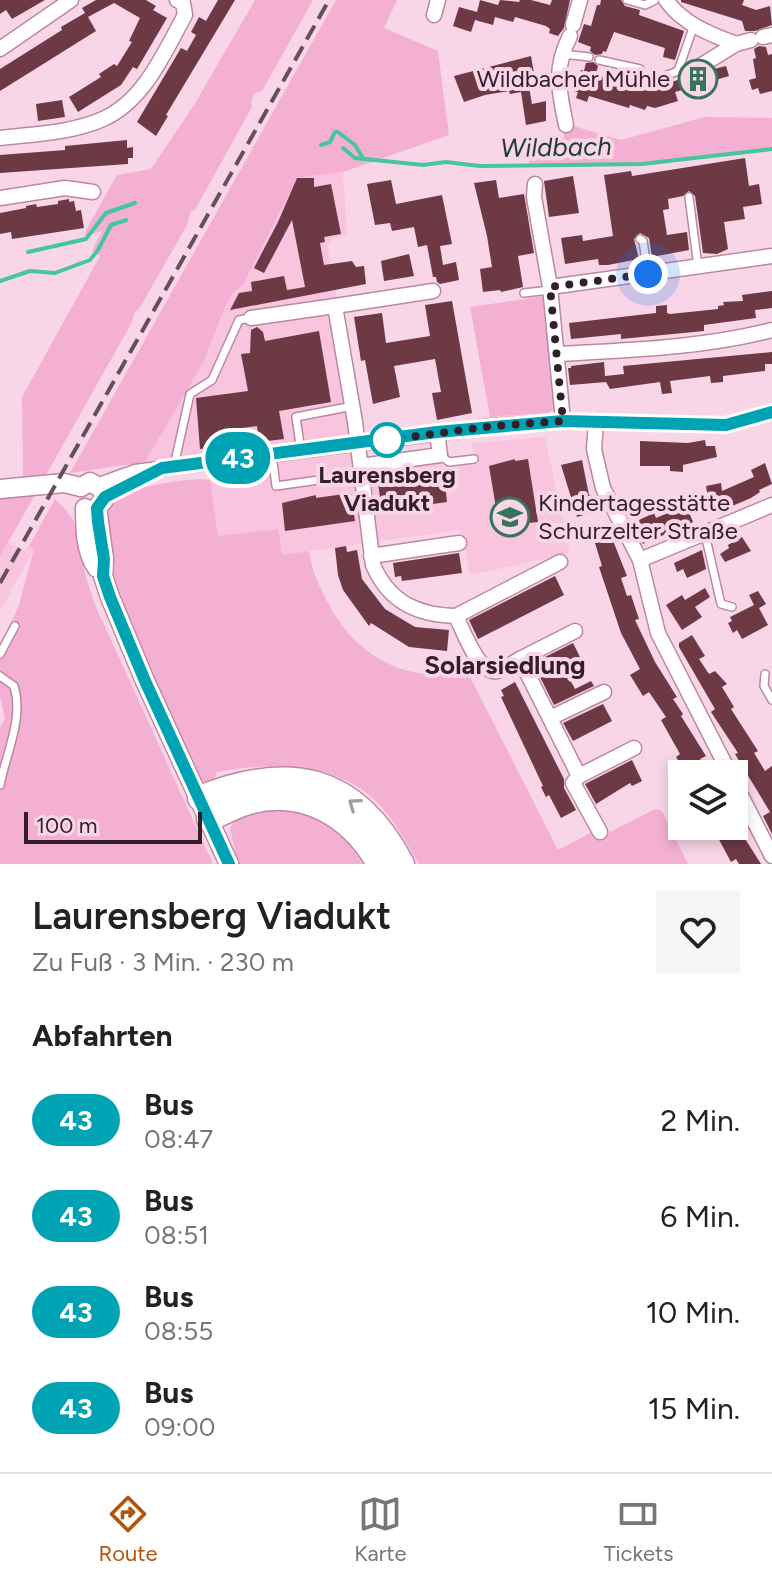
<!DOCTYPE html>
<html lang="de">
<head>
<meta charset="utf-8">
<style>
  body { margin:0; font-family:Figtree,sans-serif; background:#f6f6f6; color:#222; height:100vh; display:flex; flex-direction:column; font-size:30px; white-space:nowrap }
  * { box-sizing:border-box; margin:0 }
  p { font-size:26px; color:#767676 }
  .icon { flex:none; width:44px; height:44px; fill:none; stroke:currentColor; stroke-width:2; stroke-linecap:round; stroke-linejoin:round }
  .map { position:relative; height:864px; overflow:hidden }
  .details { display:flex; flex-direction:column; background:#fff; flex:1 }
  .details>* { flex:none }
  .badge { padding:0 16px; border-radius:26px; font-size:28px; line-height:52px }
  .controls { position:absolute; left:668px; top:760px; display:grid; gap:16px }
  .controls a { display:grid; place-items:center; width:80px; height:80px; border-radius:0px; background:#fff; box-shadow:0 4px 12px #0003; font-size:40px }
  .scale { position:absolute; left:24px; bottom:20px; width:178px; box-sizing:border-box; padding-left:8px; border:4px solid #331e29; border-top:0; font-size:22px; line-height:28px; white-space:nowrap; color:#331e29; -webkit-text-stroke:6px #f9d6e7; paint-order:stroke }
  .you { position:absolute; width:40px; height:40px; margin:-20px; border:6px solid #fff; border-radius:50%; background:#1a73e8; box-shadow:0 0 0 12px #1a73e833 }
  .map>.badge { position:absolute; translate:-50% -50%; box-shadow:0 0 0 4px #fff }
  h2 { padding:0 32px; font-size:30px; line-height:72px }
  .round { display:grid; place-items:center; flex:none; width:84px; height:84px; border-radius:0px; background:#f6f6f6 }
  .head { display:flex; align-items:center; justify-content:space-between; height:136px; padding:0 32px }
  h1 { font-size:38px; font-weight:600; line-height:60px }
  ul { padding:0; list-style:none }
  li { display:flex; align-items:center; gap:24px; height:96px; padding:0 32px }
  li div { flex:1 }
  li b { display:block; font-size:30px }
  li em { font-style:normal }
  li .badge { min-width:88px; font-weight:700; text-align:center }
  .tabs { display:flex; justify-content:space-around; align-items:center; height:112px; border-top:2px solid #e0e0e0; background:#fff; font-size:22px; color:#767676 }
  .tabs a { display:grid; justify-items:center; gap:4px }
  .tabs .selected { color:#b45309 }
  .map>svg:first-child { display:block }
</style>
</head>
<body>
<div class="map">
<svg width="772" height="864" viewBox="0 0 772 864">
  <rect width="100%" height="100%" fill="#f9d6e7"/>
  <g fill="#f8c4de">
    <path d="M343,172L347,235L331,238V243L327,244L369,470L438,461L444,468L474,464L472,443L545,437L570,553L470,575L460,530L281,555L277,529L218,537L210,480L198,454L145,462L204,361L225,307L233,293L243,285L297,178Z"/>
    <path d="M8,542L25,551L29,546L34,549L0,611V556Z"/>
  </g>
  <g fill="#f4b0d2">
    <path d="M255,0H313L262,91L255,93L251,101L252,107L195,210L191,211L187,225L139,309L135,312L131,324L46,475L23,477L22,397L100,256L92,251L102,231L85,236L87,228L117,175L151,169L194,105Z"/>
    <path d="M336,0H397L384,28L438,51L449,135L343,172L297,178L243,285L233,293L225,307L204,361L145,462L70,473Z"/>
    <path d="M705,117L772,118V148L642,163L530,164L526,145L564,138L562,126L570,125L621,140Z"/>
    <path d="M545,296L555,409L548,413L490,417L470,307Z"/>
    <path d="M199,479L210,480L218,536L278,529L282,555L309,551C312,572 319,585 328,603C357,658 406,683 468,673L558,850L594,831L598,838L655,809L662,811L688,864H419C408,846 398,827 385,811C343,760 274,762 216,772L214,784L203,781L196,774L168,719L114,587L109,561L113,559C109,547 102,527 106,515C115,486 175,481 199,479Z"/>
    <path d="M35,495L0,556V498Z"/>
    <path d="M55,499C86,529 76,534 84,569C87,582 92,595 96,607L213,864H0V728L5,718L0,697V644L18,608L34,549L29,546Z"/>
    <path d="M278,808L310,813L343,836L363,864H238L230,828L240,814Z"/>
  </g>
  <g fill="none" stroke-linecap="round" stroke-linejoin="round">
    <g stroke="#46c69c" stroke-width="4">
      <path d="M321,145L330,142L335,132H338L355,145L363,158"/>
      <path d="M343,148L355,158L423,165L446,162L480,166L642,164L772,149"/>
      <path d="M28,252L86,239L106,213L135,203"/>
      <path d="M0,281L30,271L55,273L90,260L98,250L111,225L126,220"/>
    </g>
  </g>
  <g fill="#6d3944">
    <path d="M0,0H45L12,19L6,10L0,14Z"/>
    <path d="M96,0H146L156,6L153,10L167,18L137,69L133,67L121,85L78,112L69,97L101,77L99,74L114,64L117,66L132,42L129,41L140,18L114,3L88,17L96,31L0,91V69L62,30L61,27L85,13L82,8Z"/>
    <path d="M218,0H235L166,115L168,116L156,136L137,122L181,48L187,51L196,35L191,32L199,17L206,21Z"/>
    <path d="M480,0L498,5L500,0L519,2L520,0H531L550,5L552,0H570L564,28L558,36L549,33L550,29L546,26L515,17L513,22L495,17L493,25L475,20L471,32L453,26L459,7L477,12Z"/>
    <path d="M601,0H621L625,6L640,10L639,15L684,31L675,60L663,57L665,48L614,32L606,52L603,51L602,54L595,55L590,51L591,47L578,42L584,24L591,26L597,5H600Z"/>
    <path d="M681,0H744L742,5L756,10L770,6L772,25L755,31H745L742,21L681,2Z"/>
    <path d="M759,46L766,47L768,55L772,54V91L760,94L758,88L752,90L749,80L756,78L753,59L756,58L754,49Z"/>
    <path d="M531,56L535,79L528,81L532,104L546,101V121L526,125L521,92L510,94L509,91L485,95L464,102L454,76Z"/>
    <path d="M593,62L598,66L596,74L637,87L638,84H645L646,81L665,84L681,79L690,83L714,69L726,66L729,76L675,92L678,101L655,108L647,106L645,110L630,105L629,108L589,96L587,102L576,98L578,92L574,91L581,70L584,71L586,63Z"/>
    <path d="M62,100L65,117L38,121L36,104Z"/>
    <path d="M127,140V148L133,147V158H128V164L0,173V155L65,150V146Z"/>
    <path d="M745,158L749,186L759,184L762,204L743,207L745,219L724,222L728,249L717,254L703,253L695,196L689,191L683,196L668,199L669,209L663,210L667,235L687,232L689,250L652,257L649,238L640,233L634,239L639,259L608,265H599L598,259L565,264L561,238L582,235L583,241L613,236L604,175L631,171L632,176Z"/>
    <path d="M573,176L579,213L549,217L544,181Z"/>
    <path d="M297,178H314V187L331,184L341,234L324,237L325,242L320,243L324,265L352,261L356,267L364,266L366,284L230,310L239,293L252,291L251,282L284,276L287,290L305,287L292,220L264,273L254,268L278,222Z"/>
    <path d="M391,180L396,204L442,195L452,244L440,246L443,265L456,262L459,280L440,284L437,282L436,277H433L427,245L418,247L414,227L392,231L390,223L375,225L367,184Z"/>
    <path d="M496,180L499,198L524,194L534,253L518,256L523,287L501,292L500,290L483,292L480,269L492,267L487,236L474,183Z"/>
    <path d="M69,199V202L74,201L76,211L81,210L84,228L12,239L11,232L0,234V213L26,208V206L36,204L37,207L58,204V201Z"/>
    <path d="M409,254L414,276L384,281L381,261Z"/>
    <path d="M772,291V308L755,310L756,318L704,325V331L621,339V334L571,339L569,323L656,313V306L667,305V313L670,314L718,309V306L724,305L723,302L743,301L742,295Z"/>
    <path d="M452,301L472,413L437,420L432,393L441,392L435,359L394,366L400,397L373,404L365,360L361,361L354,317L382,313L386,343L430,336L425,305Z"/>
    <path d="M257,327L263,332L265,341L319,331L331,402L279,411L284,439L259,442L257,426L234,429L237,445L200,449L196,398L248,391L241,354L250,353L251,330Z"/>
    <path d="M772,352V364H765V371L723,376V382L711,383L710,376L670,381L672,393L662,394L660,382L610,389L606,382L570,385L568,368H571V366L604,362L605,376L624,374L623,366Z"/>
    <path d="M705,440L706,446H715L717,457L683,465V472L670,471V466H640V441L688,443Z"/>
    <path d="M515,459V461L528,459L538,522L499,526L489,466Z"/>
    <path d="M582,460L589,495H592L597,511L577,517L561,465Z"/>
    <path d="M765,463L772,484L759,490L760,492L751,498L723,510L710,512L706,486L721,483L722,491L754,477L751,470Z"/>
    <path d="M430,475L432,487L445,485L447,502L382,511L378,483Z"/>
    <path d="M351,493L355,521L285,531L282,503L316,495V498Z"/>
    <path d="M686,505L693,522L643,544L639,535L643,533L639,520L654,513L656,518Z"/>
    <path d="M608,528L627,576L621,578L627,596L631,595L639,619L635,620L655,662L677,697L673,699L683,714L681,716L706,756L700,759L709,774H687L676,757L680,754L661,720L666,717L649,692L643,696L630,675L640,669L621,633L599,567L602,566L592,533Z"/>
    <path d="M742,537L751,551L725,562L720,554L729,548L728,545Z"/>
    <path d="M346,546L347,552L357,550L362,579L385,609L415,627L449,630L447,651L409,647L371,623L369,626L343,590L338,575L335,548Z"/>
    <path d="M702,550L706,569L687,578L683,569L677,572L674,563Z"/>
    <path d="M459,553L462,573L402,581L401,576L395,577L393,563Z"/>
    <path d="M555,576L564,595L478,639L469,620Z"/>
    <path d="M705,588L710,597L695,607L702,617L682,630L666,605L682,595L685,600Z"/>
    <path d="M758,591L766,604L759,608L768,625L742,639L737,630L733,633L728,623L732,621L730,617L754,605L749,595Z"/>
    <path d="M692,635L705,656L699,659L709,674L715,671L727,684L722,687L734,707L731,709L758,751L754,753L765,771L772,766V834L763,816L770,812L735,754L738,753L711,712L715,709L679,647V643Z"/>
    <path d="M573,643L582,661L565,670L575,689L591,681L594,686L554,705L533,663Z"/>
    <path d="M515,682L564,779V788L576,810L561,818L549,795L546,797L541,787L543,786L501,697L504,696L501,690Z"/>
    <path d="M603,704L612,721L573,741L563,723Z"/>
    <path d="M632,760L642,781L632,786L630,783L596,804L585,784Z"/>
    <path d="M716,826H737L761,864H739L736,859L731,862L716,834L720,831Z"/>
  </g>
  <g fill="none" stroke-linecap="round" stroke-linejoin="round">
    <g stroke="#bc87a2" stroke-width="10">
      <g id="service">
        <path d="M627,0L645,5L655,0"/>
        <path d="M563,54L589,57"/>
        <path d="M599,60L640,69"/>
        <path d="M665,76L678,71L694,25"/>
        <path d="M689,197L698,267"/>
        <path d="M640,239L643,241L648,274"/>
        <path d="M524,293L550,290"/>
        <path d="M301,451L296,417L353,406"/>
        <path d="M272,454L276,486L347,476"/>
        <path d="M440,455L449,462L474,459"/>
        <path d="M177,466L176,457L190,394L212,380L239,320L251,318"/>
        <path d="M705,534L721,604L732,607"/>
        <path d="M0,654L15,626"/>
        <path d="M765,674L764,686L772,700"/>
        <path d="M0,676L14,686C24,719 6,753 0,785"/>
      </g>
    </g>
    <g stroke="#bc87a2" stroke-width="17">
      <g id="minor">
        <path d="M666,0C683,24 710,34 736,44"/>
        <path d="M434,15L438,0"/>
        <path d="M573,25L580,0"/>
        <path d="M763,37L772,35"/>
        <path d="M0,49L71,0"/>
        <path d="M689,73L736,44L751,40"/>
        <path d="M566,125C559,90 553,70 570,36"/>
        <path d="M0,138C33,134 72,133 103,119C144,101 164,53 185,15L183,3L177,0"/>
        <path d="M535,184L534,197L550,287L563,421"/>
        <path d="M0,198L65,188L93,192"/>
        <path d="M550,287L772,256"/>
        <path d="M433,291L335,306L355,422L373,565C389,602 417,615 456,616C463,630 478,674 497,671C504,669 513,663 520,659L579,776L573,783L600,832"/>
        <path d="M251,318L335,306"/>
        <path d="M558,354C630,350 701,348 772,330"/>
        <path d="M596,422L594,449L603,488L640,560L658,633L730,774"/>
        <path d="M361,466L440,455L437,432"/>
        <path d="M99,485L135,472L493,426L563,421L726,425L772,412"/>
        <path d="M105,497L148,475"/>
        <path d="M371,556L459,543"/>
        <path d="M640,560L772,505"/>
        <path d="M456,616L560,562"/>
        <path d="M520,659L575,631"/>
        <path d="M550,718L604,692"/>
        <path d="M579,776L634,748"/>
        <path d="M734,782L772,856"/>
      </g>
    </g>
    <g stroke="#bc87a2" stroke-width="21">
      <g id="tertiary">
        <path d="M81,487L90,482L102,489L104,500L97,508"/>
        <path d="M0,489L64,483L81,487"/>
        <path d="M85,508C85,526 85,552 97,568"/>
        <path d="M97,508L104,559L103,576L110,597L145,681L229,864"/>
      </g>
    </g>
    <g stroke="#bc87a2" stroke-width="27">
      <g id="trunk">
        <path d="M200,798C290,762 355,775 402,864"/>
        <path d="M209,819C222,813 235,806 249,802C304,786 353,817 379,864"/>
      </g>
    </g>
    <use href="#service" stroke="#fff" stroke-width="7"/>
    <use href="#minor" stroke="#fff" stroke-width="14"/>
    <use href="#tertiary" stroke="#fff" stroke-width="18"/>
    <use href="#trunk" stroke="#fff" stroke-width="24"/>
    <path stroke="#674e5b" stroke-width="4" stroke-dasharray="16 8" stroke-linecap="butt" d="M0,583L329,0"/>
  </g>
  <defs><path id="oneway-chevron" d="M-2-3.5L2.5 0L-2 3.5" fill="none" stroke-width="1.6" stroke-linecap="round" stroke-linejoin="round" transform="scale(2)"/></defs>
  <use stroke="#a39a9f" href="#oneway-chevron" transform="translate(354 804) rotate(-144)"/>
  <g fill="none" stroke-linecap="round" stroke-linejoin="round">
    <g stroke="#fff" stroke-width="18">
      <path id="line" d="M229,864L145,681L110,597L103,576L104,559L98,522L97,508L105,497L162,468L437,432L563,421L726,425L772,412"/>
    </g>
    <use href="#line" stroke="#00a3b4" stroke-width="12"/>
    <path stroke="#331e29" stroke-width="8" stroke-dasharray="0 14.4" d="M387,440L493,426L563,421L550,287L648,274"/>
  </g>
  <defs>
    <g id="building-ring" transform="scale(2)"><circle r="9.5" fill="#f9d6e7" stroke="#37735d" stroke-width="1.5"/><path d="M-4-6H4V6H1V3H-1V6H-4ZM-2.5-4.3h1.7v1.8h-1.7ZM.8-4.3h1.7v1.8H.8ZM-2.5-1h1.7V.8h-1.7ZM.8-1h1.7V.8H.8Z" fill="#37735d"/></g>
    <g id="school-ring" transform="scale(2)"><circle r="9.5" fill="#f9d6e7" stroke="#37735d" stroke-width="1.5"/><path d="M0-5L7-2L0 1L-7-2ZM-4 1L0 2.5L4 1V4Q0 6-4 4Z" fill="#37735d"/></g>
  </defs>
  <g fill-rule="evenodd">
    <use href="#building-ring" x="698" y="79"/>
    <use href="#school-ring" x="510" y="517"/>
  </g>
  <circle fill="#fff" stroke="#00a3b4" stroke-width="4" cx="387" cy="440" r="16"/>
  <g text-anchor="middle" stroke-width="8" stroke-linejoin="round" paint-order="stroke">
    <g font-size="24" fill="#331e29" stroke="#f9d6e7" text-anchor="end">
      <text x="670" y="87">Wildbacher Mühle</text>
      <text x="538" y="511" text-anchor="start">Kindertagesstätte<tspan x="538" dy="28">Schurzelter Straße</tspan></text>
    </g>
    <g font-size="24" font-weight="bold" fill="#331e29" stroke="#f9d6e7">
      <text x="387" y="483">Laurensberg<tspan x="387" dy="28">Viadukt</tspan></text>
    </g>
    <g font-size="26" font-style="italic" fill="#223d32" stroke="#f9d6e7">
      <text transform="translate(556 147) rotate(-1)" y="9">Wildbach</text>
    </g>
    <g font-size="26" font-weight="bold" fill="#331e29" stroke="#f9d6e7">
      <text x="505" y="674">Solarsiedlung</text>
    </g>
  </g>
</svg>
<div class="controls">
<a><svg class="icon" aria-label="layers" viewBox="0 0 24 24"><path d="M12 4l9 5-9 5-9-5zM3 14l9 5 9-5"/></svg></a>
</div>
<div class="scale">100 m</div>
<div class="you" style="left:648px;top:274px"></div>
<b class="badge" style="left:238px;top:458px;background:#00a3b4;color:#fff">43</b>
</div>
<section class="details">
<div class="head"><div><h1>Laurensberg Viadukt</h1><p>Zu Fuß · 3 Min. · 230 m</p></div><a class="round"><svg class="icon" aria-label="heart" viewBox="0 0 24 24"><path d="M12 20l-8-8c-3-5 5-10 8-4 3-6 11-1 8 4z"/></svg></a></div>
<h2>Abfahrten</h2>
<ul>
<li><span class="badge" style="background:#00a3b4;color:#fff">43</span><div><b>Bus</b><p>08:47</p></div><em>2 Min.</em></li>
<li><span class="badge" style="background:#00a3b4;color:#fff">43</span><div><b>Bus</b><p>08:51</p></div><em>6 Min.</em></li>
<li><span class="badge" style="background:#00a3b4;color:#fff">43</span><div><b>Bus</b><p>08:55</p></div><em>10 Min.</em></li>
<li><span class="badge" style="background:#00a3b4;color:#fff">43</span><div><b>Bus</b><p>09:00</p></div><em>15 Min.</em></li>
</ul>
</section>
<nav class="tabs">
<a class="selected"><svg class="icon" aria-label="directions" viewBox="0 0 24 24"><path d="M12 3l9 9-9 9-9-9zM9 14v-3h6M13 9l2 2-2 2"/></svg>Route</a>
<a><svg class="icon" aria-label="map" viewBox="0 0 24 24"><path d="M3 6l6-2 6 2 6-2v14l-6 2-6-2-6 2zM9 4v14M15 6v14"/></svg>Karte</a>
<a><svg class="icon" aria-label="tickets" viewBox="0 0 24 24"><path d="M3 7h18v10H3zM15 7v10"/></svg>Tickets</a>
</nav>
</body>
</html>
